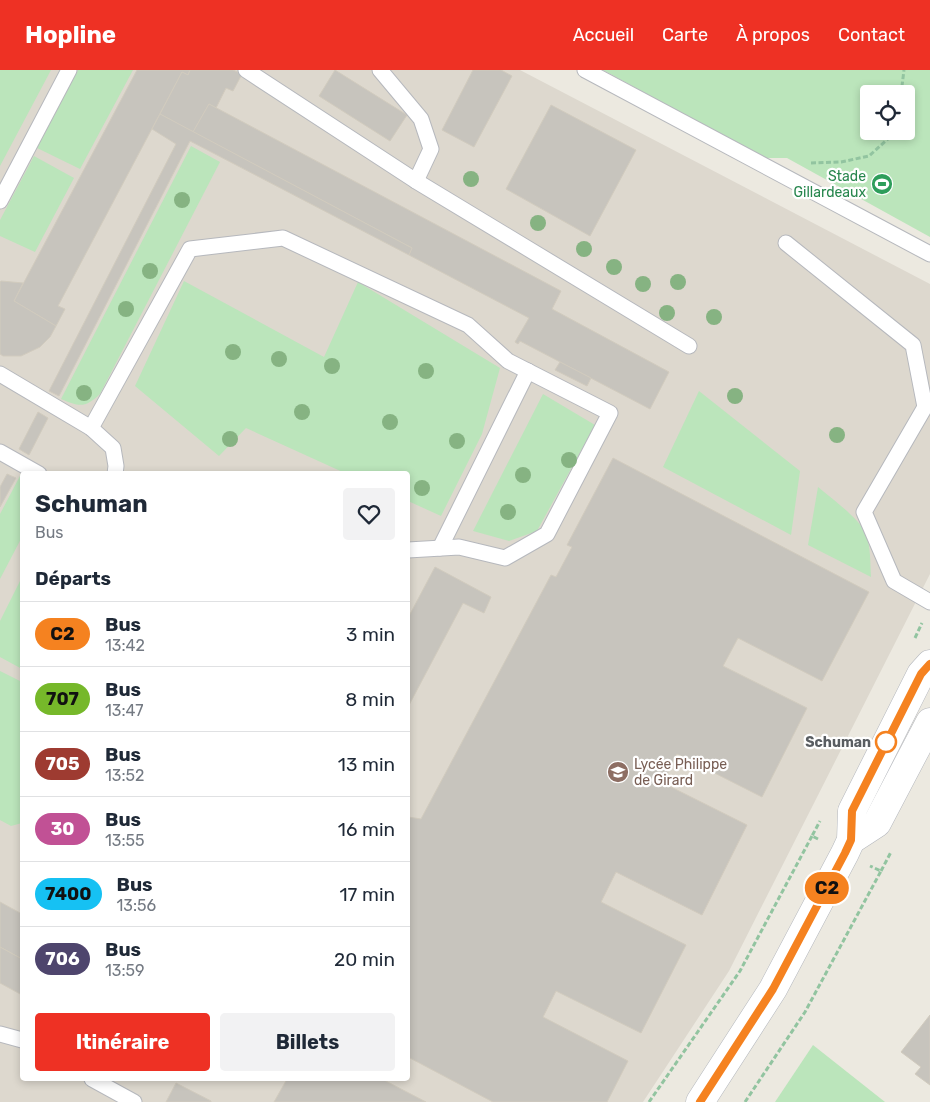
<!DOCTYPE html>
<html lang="fr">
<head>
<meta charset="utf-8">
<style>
  body { margin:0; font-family:Rubik,sans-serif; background:#f2f2f3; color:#1f2937; height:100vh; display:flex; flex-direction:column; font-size:19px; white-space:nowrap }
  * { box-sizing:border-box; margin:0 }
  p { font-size:16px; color:#747a83 }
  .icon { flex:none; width:28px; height:28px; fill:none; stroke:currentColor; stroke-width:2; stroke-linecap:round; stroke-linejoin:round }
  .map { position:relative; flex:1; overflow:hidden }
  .side { position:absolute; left:20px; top:401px; width:390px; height:610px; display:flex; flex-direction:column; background:#fff; border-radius:5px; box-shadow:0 2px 8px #0003 }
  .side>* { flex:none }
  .badge { padding:0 10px; border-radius:16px; font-size:18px; line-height:32px }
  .controls { position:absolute; left:860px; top:15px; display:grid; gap:10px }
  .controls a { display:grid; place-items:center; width:55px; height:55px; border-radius:5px; background:#fff; box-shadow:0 2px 8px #0003; font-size:25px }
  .map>.badge { position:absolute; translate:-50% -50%; box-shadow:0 0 0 2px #fff }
  h2 { padding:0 15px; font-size:19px; line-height:45px }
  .round { display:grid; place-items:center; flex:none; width:52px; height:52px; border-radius:5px; background:#f2f2f3 }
  .overview { display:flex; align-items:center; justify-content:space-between; height:85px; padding:0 15px }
  h1 { font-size:24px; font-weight:700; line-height:38px }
  .action { display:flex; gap:10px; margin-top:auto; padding:10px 15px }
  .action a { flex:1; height:58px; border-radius:5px; background:#ee3124; color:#fff; font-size:20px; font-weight:700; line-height:58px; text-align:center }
  .action a+a { background:#f2f2f3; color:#1f2937 }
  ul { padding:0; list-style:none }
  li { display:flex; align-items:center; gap:15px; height:65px; padding:0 15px; border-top:1px solid #e0e1e3 }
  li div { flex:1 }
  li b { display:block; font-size:19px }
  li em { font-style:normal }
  li .badge { min-width:55px; font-weight:700; text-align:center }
  header { display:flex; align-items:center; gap:30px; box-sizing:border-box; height:70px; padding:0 25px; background:#ee3124; color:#fff }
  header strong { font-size:24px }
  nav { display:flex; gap:28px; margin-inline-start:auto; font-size:18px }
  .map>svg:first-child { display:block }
</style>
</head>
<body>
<header>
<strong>Hopline</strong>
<nav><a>Accueil</a><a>Carte</a><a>À propos</a><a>Contact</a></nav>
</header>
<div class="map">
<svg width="930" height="1032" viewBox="0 0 930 1032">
  <rect width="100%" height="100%" fill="#ece9e0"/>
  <path fill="#ddd8ce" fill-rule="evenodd" d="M0,0H520L930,214V504L729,901L643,1032H0ZM22,404H408V1009H22Z"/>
  <g fill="#bbe5bb" fill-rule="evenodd">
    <path d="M0,0H51L0,96Z"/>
    <path d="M78,0H133L80,99L37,78Z"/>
    <path d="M603,0H930V167L787,88H764ZM869,24H906V61H869Z"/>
    <path d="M191,76L220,92L100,324C85,338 80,337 61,329Z"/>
    <path d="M34,86L74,108L35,182L0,166V150Z"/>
    <path d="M184,211L324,287L358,212L500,298L482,364L441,446L408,431V404H347L246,358L219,386L135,316Z"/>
    <path d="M699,321L800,401L791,465L663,397Z"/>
    <path d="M543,324L595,355L537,461L509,471L473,461Z"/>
    <path d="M21,404L22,406V467L0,509V444Z"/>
    <path d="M818,417C831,428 860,449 866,464C871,478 870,493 871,507L808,475Z"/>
    <path d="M22,507V599L0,587V551Z"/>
    <path d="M0,601L22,612V753L11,756L0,750Z"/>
    <path d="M813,975L885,1032H775Z"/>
  </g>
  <g fill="#c7c4bd" stroke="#d1cbbe">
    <path d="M137,0H190L188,5L182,2L58,236L65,239L56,256L14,231Z"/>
    <path d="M190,0H233L242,4L233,21L226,18L216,38L209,34L193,62L160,44L182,2L188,5Z"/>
    <path d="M335,0L407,45L390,71L319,26Z"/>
    <path d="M473,0H501L512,6L474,77L442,60Z"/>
    <path d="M209,34L561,221L552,239L669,302L650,339L520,271L518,274L515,272L529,248L409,185L412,178L193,62Z"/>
    <path d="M551,35L636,80L590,166L506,119Z"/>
    <path d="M160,44L412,178L409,185L190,71L59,326L49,321L176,74L152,59Z"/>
    <path d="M1,211L23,213L14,231L56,256L50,267L40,277L21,286H3L0,284V212Z"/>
    <path d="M560,292L591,308L587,316L555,300Z"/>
    <path d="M38,342L48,348L29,385L19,379Z"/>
    <path d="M613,388L869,522L822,611L738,568L723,596L807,638L762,727L677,684L663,713L747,755L702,845L616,802L601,832L686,875L641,963L556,921L543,947L628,991L607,1032H493L408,987V747L421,749L551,505L556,507L572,477L567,475Z"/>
    <path d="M7,404L16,408L0,437V417Z"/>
    <path d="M435,497L491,527L484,543L463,533L408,637V548Z"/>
    <path d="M0,832L22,844V889L0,877Z"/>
    <path d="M0,877L22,889V925L0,913Z"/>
    <path d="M930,945V1015L915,1004L921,997L901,982Z"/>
    <path d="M287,1009H382L426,1032H274Z"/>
    <path d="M176,1013L211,1031V1032H166Z"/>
  </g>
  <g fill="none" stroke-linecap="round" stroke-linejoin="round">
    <g stroke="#b6b8bd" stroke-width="17">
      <g id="lane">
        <path d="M246,0L416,111L689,276"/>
        <path d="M380,0L421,49L431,79L416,111"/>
        <path d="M585,0L930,184"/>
        <path d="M0,131L69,0"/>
        <path d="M786,173L913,275L925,337L864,442L894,511L930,532"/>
        <path d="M0,304L91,358L113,378L116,396L115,404"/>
        <path d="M91,358L190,179L283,168L468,255L508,291L610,343L547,464L505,488L459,477L408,480"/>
        <path d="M0,382L39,404"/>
        <path d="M440,478L528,301"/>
        <path d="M0,964L22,970"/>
        <path d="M92,1009L134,1032"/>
      </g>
    </g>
    <g stroke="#b4b7bd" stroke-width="29">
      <g id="secondary">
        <path d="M851,770L877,753L930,652"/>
        <path d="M700,1032L773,919L845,783L851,770L852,741L921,604L930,594"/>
      </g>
    </g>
    <g stroke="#92c4a0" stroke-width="3" stroke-dasharray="5 2.5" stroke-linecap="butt">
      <path d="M901,24L904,0"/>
      <path d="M811,93L841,92L869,86L889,68L891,61"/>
      <path d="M915,568L922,553"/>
      <path d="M818,769L812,766L820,751"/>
      <path d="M881,801L891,782"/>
      <path d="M649,1032L740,901L812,766"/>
      <path d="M745,1032L805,942L881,801L870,796"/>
    </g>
    <use href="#lane" stroke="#fff" stroke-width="15"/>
    <use href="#secondary" stroke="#fff" stroke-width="28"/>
  </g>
  <g fill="#86b382">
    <circle cx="471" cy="109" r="8"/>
    <circle cx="182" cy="130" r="8"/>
    <circle cx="538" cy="153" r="8"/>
    <circle cx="584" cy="179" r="8"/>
    <circle cx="614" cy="197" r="8"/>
    <circle cx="150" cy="201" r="8"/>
    <circle cx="678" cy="212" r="8"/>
    <circle cx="643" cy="214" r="8"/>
    <circle cx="126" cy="239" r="8"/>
    <circle cx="667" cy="243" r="8"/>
    <circle cx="714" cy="247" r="8"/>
    <circle cx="233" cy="282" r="8"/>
    <circle cx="279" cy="289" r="8"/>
    <circle cx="332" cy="296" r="8"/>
    <circle cx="426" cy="301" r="8"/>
    <circle cx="84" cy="323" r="8"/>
    <circle cx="735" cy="326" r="8"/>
    <circle cx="302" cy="342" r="8"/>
    <circle cx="390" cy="352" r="8"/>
    <circle cx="837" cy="365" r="8"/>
    <circle cx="230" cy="369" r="8"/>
    <circle cx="457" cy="371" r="8"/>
    <circle cx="569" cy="390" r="8"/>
    <circle cx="523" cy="405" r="8"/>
    <circle cx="422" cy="418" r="8"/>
    <circle cx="508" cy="442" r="8"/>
  </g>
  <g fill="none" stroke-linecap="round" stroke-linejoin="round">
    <g stroke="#fff" stroke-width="11">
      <path id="line" d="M700,1032L773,919L845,783L851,770L852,741L921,604L930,594"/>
    </g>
    <use href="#line" stroke="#f58220" stroke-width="8"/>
  </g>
  <defs>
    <g id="stadium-disc" transform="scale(1.125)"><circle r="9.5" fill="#2e9e5b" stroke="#fff"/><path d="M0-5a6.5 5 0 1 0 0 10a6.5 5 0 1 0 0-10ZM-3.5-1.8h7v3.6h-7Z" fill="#fff"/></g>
    <g id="school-disc" transform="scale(1.125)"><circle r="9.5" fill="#8d6e63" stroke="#fff"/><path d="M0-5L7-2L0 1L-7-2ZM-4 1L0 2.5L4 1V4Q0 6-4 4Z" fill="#fff"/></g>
  </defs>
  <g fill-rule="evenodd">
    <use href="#stadium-disc" x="882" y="114"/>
    <use href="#school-disc" x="618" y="702"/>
  </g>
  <circle fill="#fff" stroke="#f58220" stroke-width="2.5" cx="886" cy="672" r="10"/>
  <g text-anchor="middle" stroke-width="4.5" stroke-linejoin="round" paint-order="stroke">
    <g font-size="14" fill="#27864d" stroke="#fff" text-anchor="end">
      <text x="866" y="111">Stade<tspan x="866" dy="16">Gillardeaux</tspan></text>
    </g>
    <g font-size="14" font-weight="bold" fill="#595d61" stroke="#fff" text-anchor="end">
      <text x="871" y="677">Schuman</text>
    </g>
    <g font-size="14" fill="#785e54" stroke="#fff" text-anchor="start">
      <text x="634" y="699">Lycée Philippe<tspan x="634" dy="16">de Girard</tspan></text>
    </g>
  </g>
</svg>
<div class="controls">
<a><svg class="icon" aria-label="locate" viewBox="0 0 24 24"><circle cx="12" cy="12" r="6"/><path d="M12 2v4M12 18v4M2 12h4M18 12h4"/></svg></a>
</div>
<b class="badge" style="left:827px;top:818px;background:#f58220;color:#111">C2</b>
<section class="side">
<div class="overview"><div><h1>Schuman</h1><p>Bus</p></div><a class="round"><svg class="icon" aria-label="heart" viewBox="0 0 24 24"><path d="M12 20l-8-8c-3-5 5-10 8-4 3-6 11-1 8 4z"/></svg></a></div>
<h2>Départs</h2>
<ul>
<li><span class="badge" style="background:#f58220;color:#111">C2</span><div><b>Bus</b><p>13:42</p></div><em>3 min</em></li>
<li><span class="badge" style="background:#76b82a;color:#111">707</span><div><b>Bus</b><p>13:47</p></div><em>8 min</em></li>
<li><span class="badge" style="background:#9e3b31;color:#fff">705</span><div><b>Bus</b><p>13:52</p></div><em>13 min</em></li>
<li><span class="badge" style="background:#c15195;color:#fff">30</span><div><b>Bus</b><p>13:55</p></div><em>16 min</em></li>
<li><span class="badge" style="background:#16c1f3;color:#111">7400</span><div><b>Bus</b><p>13:56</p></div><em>17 min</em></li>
<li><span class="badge" style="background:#4e456d;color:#fff">706</span><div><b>Bus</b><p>13:59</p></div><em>20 min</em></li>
</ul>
<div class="action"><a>Itinéraire</a><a>Billets</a></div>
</section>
</div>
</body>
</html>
